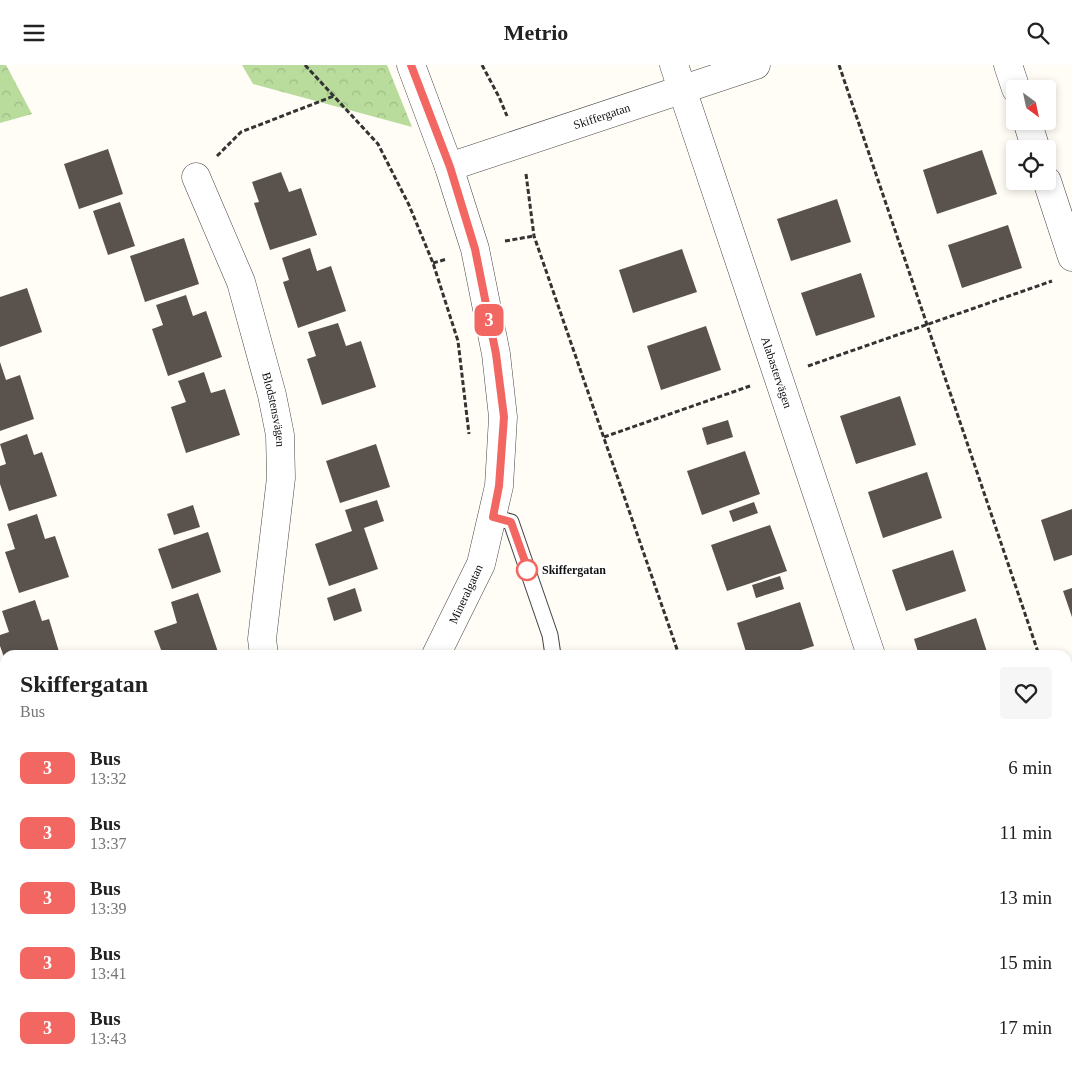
<!DOCTYPE html>
<html lang="en">
<head>
<meta charset="utf-8">
<style>
  body { margin:0; font-family:"Times New Roman",serif; background:#f6f6f6; color:#222; height:100vh; display:flex; flex-direction:column; font-size:19px; white-space:nowrap }
  * { box-sizing:border-box; margin:0 }
  p { font-size:16px; color:#767676 }
  .icon { flex:none; width:28px; height:28px; fill:none; stroke:currentColor; stroke-width:2; stroke-linecap:round; stroke-linejoin:round }
  .map { position:relative; flex:1; overflow:hidden }
  .details { position:absolute; left:0px; top:585px; width:1072px; height:420px; display:flex; flex-direction:column; background:#fff; border-radius:15px 15px 0 0; box-shadow:0 2px 8px #0003 }
  .details>* { flex:none }
  .badge { padding:0 10px; border-radius:8px; font-size:18px; line-height:32px }
  .needle { width:32px; rotate:147deg }
  .fabs { position:absolute; left:1006px; top:15px; display:grid; gap:10px }
  .fabs a { display:grid; place-items:center; width:50px; height:50px; border-radius:5px; background:#fff; box-shadow:0 2px 8px #0003; font-size:25px }
  .map>.badge { position:absolute; translate:-50% -50%; box-shadow:0 0 0 2px #fff }
  .round { display:grid; place-items:center; flex:none; width:52px; height:52px; border-radius:5px; background:#f6f6f6 }
  .overview { display:flex; align-items:center; justify-content:space-between; height:85px; padding:0 20px }
  h1 { font-size:24px; font-weight:800; line-height:38px }
  ul { padding:0; list-style:none }
  li { display:flex; align-items:center; gap:15px; height:65px; padding:0 20px }
  li div { flex:1 }
  li b { display:block; font-size:19px }
  li em { font-style:normal }
  li .badge { min-width:55px; font-weight:700; text-align:center }
  header { display:flex; justify-content:space-between; align-items:center; height:65px; padding:0 20px; background:#fff; font-size:22px; font-weight:800 }
  .map>svg:first-child { display:block }
</style>
</head>
<body>
<header><svg class="icon" aria-label="menu" viewBox="0 0 24 24"><path d="M4 6h16M4 12h16M4 18h16"/></svg>Metrio<svg class="icon" aria-label="search" viewBox="0 0 24 24"><circle cx="10" cy="10" r="6"/><path d="M15 15l6 6"/></svg></header>
<div class="map">
<svg width="1072" height="1005" viewBox="0 0 1072 1005">
  <defs>
    <pattern id="forest-crowns" width="20" height="18" patternUnits="userSpaceOnUse" patternTransform="scale(1.25)"><rect width="20" height="18" fill="#b9dc9c"/><path d="M2 6a3 3 0 1 1 6 0M12 15a3 3 0 1 1 6 0" fill="none" stroke="#9ebc85"/></pattern>
  </defs>
  <rect width="100%" height="100%" fill="#fffdf5"/>
  <g fill="url(#forest-crowns)">
    <path d="M0,0H6L32,49L0,58Z"/>
    <path d="M242,0H387L412,62L253,19Z"/>
  </g>
  <g fill="#5a524d">
    <path d="M108,84L123,129L79,144L64,99Z"/>
    <path d="M982,85L997,129L937,149L923,105Z"/>
    <path d="M281,107L289,127L301,123L317,170L270,185L254,138L259,137L252,117Z"/>
    <path d="M837,134L851,177L791,196L777,154Z"/>
    <path d="M120,137L135,181L108,190L93,146Z"/>
    <path d="M1008,160L1022,203L962,223L948,180Z"/>
    <path d="M184,173L199,219L145,237L130,191Z"/>
    <path d="M310,183L317,206L331,201L346,246L298,263L283,217L289,215L282,193Z"/>
    <path d="M682,184L697,227L633,248L619,205Z"/>
    <path d="M861,208L875,252L816,271L801,228Z"/>
    <path d="M27,223L42,267L0,282V232Z"/>
    <path d="M186,230L193,251L206,246L222,292L168,311L152,264L163,260L156,240Z"/>
    <path d="M338,258L346,281L361,276L376,322L322,340L307,294L316,291L308,267Z"/>
    <path d="M706,261L721,305L661,325L647,281Z"/>
    <path d="M0,297L6,315L20,310L34,354L0,366Z"/>
    <path d="M204,307L211,328L225,324L240,370L186,388L171,342L186,337L178,316Z"/>
    <path d="M900,331L916,380L856,399L840,351Z"/>
    <path d="M728,355L733,372L707,380L702,363Z"/>
    <path d="M27,369L34,390L42,387L57,431L9,446L0,419V401L6,399L0,379Z"/>
    <path d="M376,379L390,422L340,438L326,396Z"/>
    <path d="M745,386L760,429L702,450L687,406Z"/>
    <path d="M927,407L942,453L883,473L868,427Z"/>
    <path d="M377,435L384,456L364,463L378,504L329,521L315,479L352,466L345,445Z"/>
    <path d="M754,437L758,448L733,457L729,446Z"/>
    <path d="M193,440L200,462L174,470L167,449Z"/>
    <path d="M1072,444V490L1054,496L1041,455Z"/>
    <path d="M37,449L45,474L55,471L69,512L19,528L5,487L15,484L7,459Z"/>
    <path d="M770,460L787,506L727,526L711,480Z"/>
    <path d="M208,467L221,507L172,524L158,484Z"/>
    <path d="M953,485L966,526L906,546L892,505Z"/>
    <path d="M780,511L784,524L756,533L752,520Z"/>
    <path d="M355,523L362,546L334,556L327,533Z"/>
    <path d="M1072,523V552L1063,526Z"/>
    <path d="M198,528L219,590H163L154,566L177,558L171,537Z"/>
    <path d="M35,535L42,556L49,554L60,590H5V595L0,581V570L9,567L2,546Z"/>
    <path d="M800,537L814,581L785,590H747L737,558Z"/>
    <path d="M976,553L988,590H919L914,574Z"/>
    <path d="M5,630V696L0,698V632Z"/>
    <path d="M1068,839L1072,852V887L1068,888Z"/>
    <path d="M1072,890V908L1068,910V892Z"/>
    <path d="M1072,922V972L1068,973V923Z"/>
    <path d="M168,1000H211L204,1005H160Z"/>
    <path d="M459,1000H501L503,1005H461Z"/>
    <path d="M690,1000H703L704,1005H677Z"/>
    <path d="M881,1000H950L952,1005H883Z"/>
  </g>
  <g fill="none" stroke-linecap="round" stroke-linejoin="round">
    <g stroke="#444" stroke-width="17">
      <path id="service" d="M493,452L511,457L550,570L553,590"/>
    </g>
    <g stroke="#444" stroke-width="29">
      <g id="minor">
        <path id="s1" d="M674,0L871,590"/>
        <path d="M1008,0L1016,24"/>
        <path d="M1027,56L1036,84"/>
        <path id="s2" d="M449,102L756,0"/>
        <path id="s3" d="M196,112L241,217L272,330L280,370L281,413L262,574L264,590"/>
        <path d="M1047,116L1072,192"/>
        <path d="M0,822L5,831"/>
        <path d="M1008,1000L1009,1005"/>
      </g>
    </g>
    <g stroke="#444" stroke-width="29">
      <g id="tertiary">
        <path d="M411,0L449,102L475,184L496,289L503,352L499,421L481,499L436,590"/>
        <path d="M0,951L5,948"/>
      </g>
    </g>
    <g stroke="#333" stroke-width="3" stroke-dasharray="5 2.5" stroke-linecap="butt">
      <path d="M305,0L378,79L409,140L433,198L458,276L469,369"/>
      <path d="M482,0L499,32L507,51"/>
      <path d="M839,0L1039,590"/>
      <path d="M217,91L241,67L334,31"/>
      <path d="M526,109L534,171L679,590"/>
      <path d="M505,176L534,171"/>
      <path d="M433,198L447,194"/>
      <path d="M808,301L1052,216"/>
      <path d="M604,372L750,321"/>
      <path d="M1068,675L1072,689"/>
      <path d="M1068,777L1072,775"/>
      <path d="M516,1000L517,1005"/>
      <path d="M797,1000L799,1005"/>
      <path d="M126,1003L127,1005"/>
      <path d="M377,1005L392,1000"/>
      <path d="M635,1005L650,1000"/>
    </g>
    <use href="#service" stroke="#fff" stroke-width="15"/>
    <use href="#minor" stroke="#fff" stroke-width="28"/>
    <use href="#tertiary" stroke="#fff" stroke-width="28"/>
  </g>
  <g fill="none" stroke-linecap="round" stroke-linejoin="round">
    <g stroke="#fff" stroke-width="11">
      <path id="line" d="M411,0L450,102L475,184L496,289L504,352L499,421L493,452L511,457L528,505"/>
    </g>
    <use href="#line" stroke="#f26762" stroke-width="8"/>
  </g>
  <circle fill="#fff" stroke="#f26762" stroke-width="2.5" cx="527" cy="505" r="10"/>
  <g text-anchor="middle" stroke-width="5" stroke-linejoin="round" paint-order="stroke">
    <g font-size="12" fill="#111" stroke="#fff">
      <text dy="4" stroke="none"><textPath href="#s2" startOffset="161">Skiffergatan</textPath></text>
      <text dy="4" stroke="none"><textPath href="#s1" startOffset="324">Alabastervägen</textPath></text>
      <text dy="4" stroke="none"><textPath href="#s3" startOffset="246">Blodstensvägen</textPath></text>
      <text transform="translate(466 529) rotate(-65)" y="4">Mineralgatan</text>
    </g>
    <g font-size="12" font-weight="bold" fill="#111" stroke="#fff" text-anchor="start">
      <text x="542" y="509">Skiffergatan</text>
    </g>
  </g>
</svg>
<div class="fabs">
<a><svg class="needle" viewBox="-14 -14 28 28"><path d="M0-13l5 13h-10z" fill="#e53935"/><path d="M0 13l5-13h-10z" fill="#767676"/></svg></a>
<a><svg class="icon" aria-label="locate" viewBox="0 0 24 24"><circle cx="12" cy="12" r="6"/><path d="M12 2v4M12 18v4M2 12h4M18 12h4"/></svg></a>
</div>
<b class="badge" style="left:489px;top:255px;background:#f26762;color:#fff">3</b>
<section class="details">
<div class="overview"><div><h1>Skiffergatan</h1><p>Bus</p></div><a class="round"><svg class="icon" aria-label="heart" viewBox="0 0 24 24"><path d="M12 20l-8-8c-3-5 5-10 8-4 3-6 11-1 8 4z"/></svg></a></div>
<ul>
<li><span class="badge" style="background:#f26762;color:#fff">3</span><div><b>Bus</b><p>13:32</p></div><em>6 min</em></li>
<li><span class="badge" style="background:#f26762;color:#fff">3</span><div><b>Bus</b><p>13:37</p></div><em>11 min</em></li>
<li><span class="badge" style="background:#f26762;color:#fff">3</span><div><b>Bus</b><p>13:39</p></div><em>13 min</em></li>
<li><span class="badge" style="background:#f26762;color:#fff">3</span><div><b>Bus</b><p>13:41</p></div><em>15 min</em></li>
<li><span class="badge" style="background:#f26762;color:#fff">3</span><div><b>Bus</b><p>13:43</p></div><em>17 min</em></li>
</ul>
</section>
</div>
</body>
</html>
